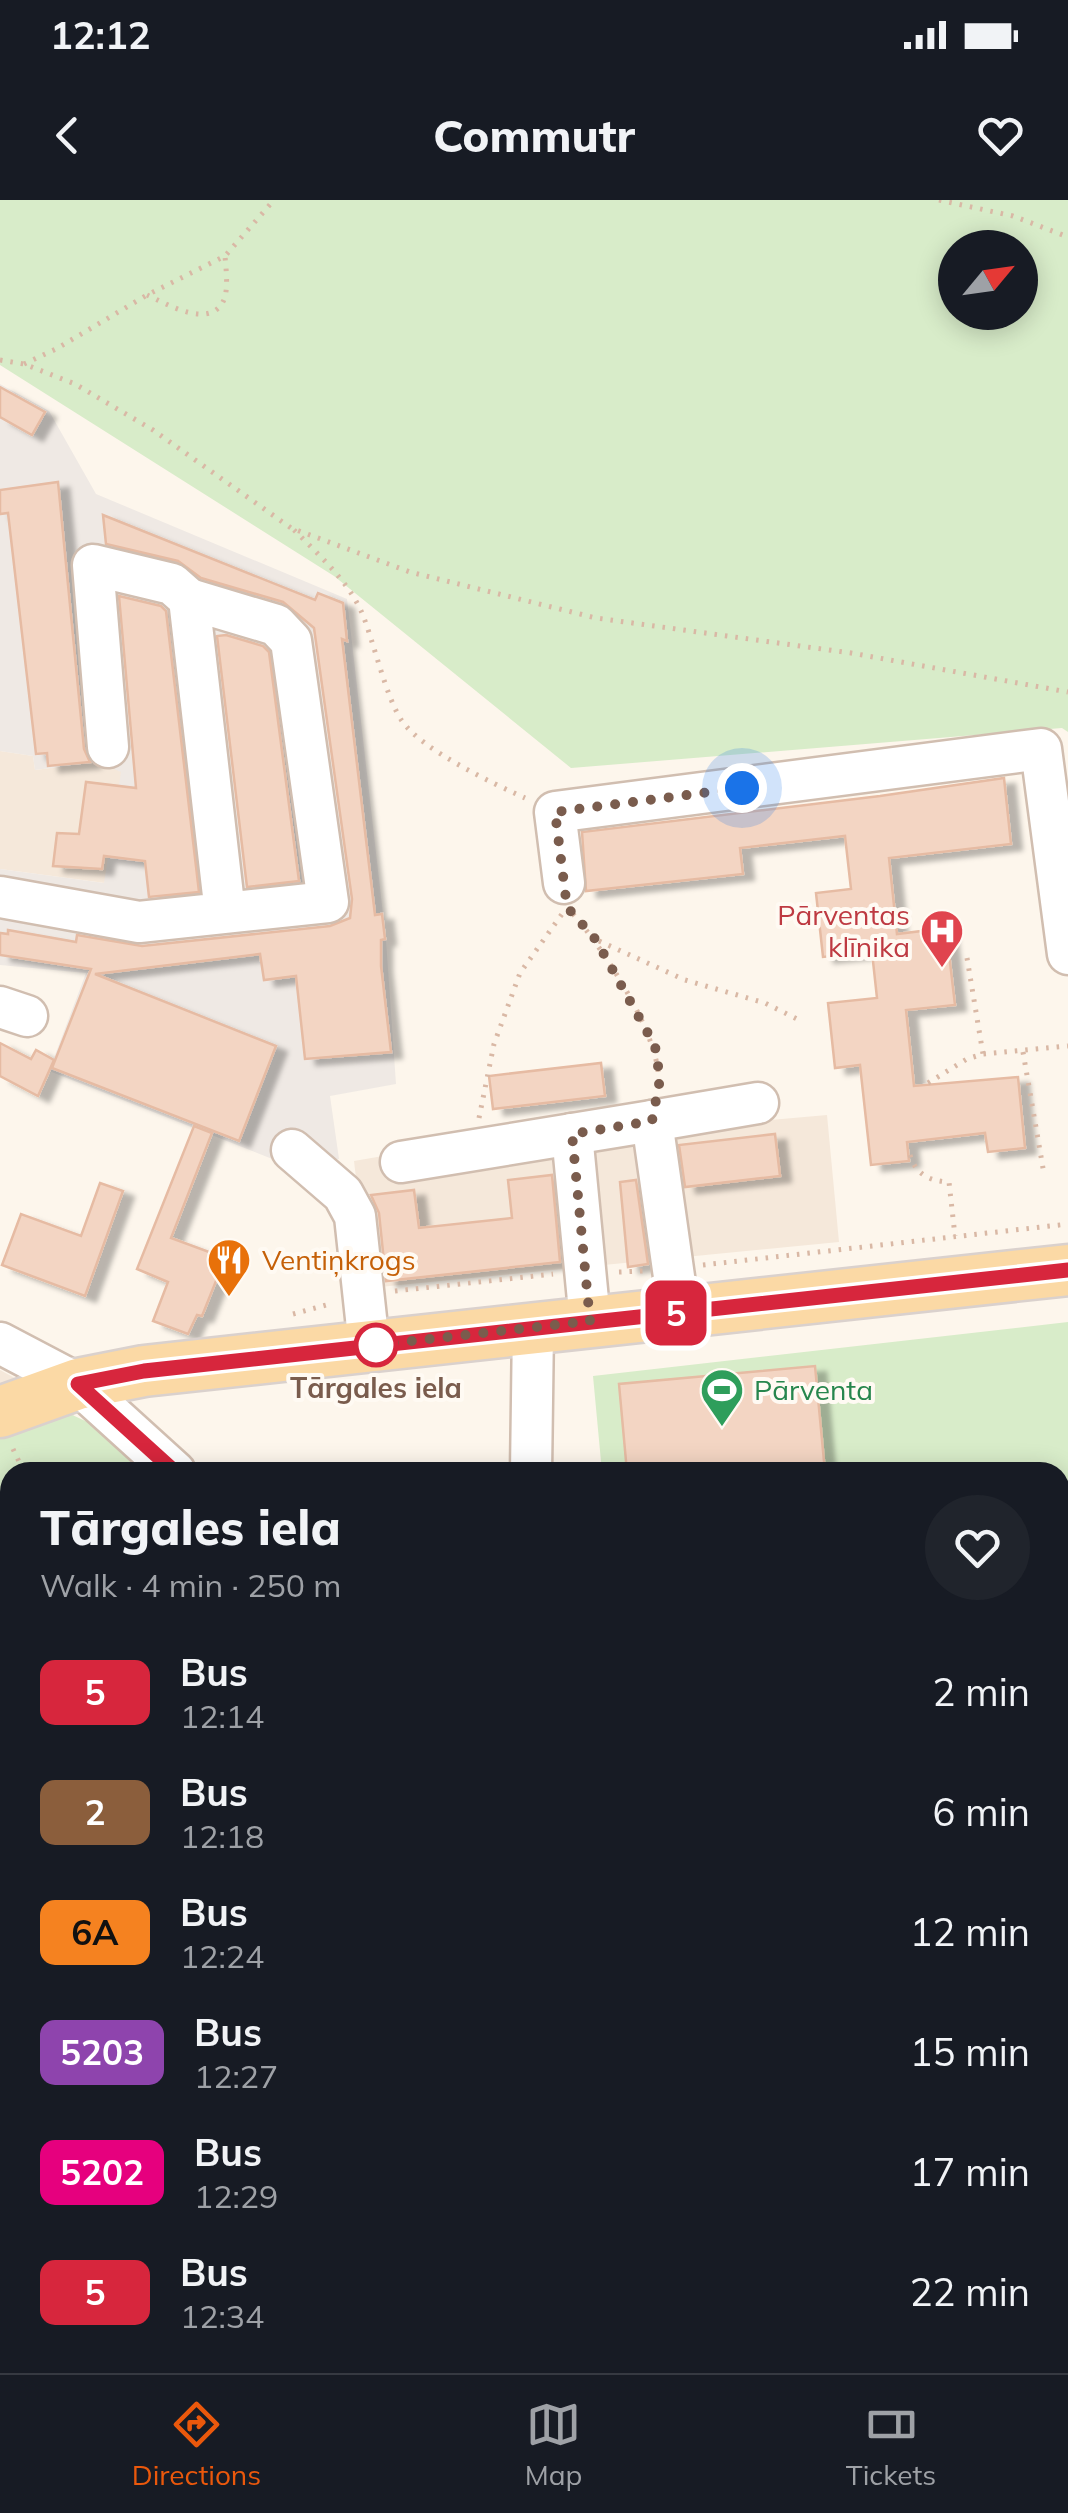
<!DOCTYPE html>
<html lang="en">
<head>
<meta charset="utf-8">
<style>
  body { margin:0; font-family:Mulish,sans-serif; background:#20242c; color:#f1f3f6; height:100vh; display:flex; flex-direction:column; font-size:38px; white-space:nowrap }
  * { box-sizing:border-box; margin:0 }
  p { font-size:32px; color:#9ea1a6 }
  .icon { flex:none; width:55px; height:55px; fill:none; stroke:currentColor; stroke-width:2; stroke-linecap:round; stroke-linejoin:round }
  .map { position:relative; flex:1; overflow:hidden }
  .panel { position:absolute; left:0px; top:1262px; width:1070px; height:912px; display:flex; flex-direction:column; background:#171b24; border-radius:30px 30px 0 0; box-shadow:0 5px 25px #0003 }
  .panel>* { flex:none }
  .badge { padding:0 20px; border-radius:15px; font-size:35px; line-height:65px }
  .needle { width:65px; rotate:61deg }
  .buttons { position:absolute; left:938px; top:30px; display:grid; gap:20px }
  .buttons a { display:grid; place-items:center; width:100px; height:100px; border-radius:50%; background:#171b24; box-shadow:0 5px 25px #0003; font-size:50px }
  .you { position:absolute; width:50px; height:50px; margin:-25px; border:8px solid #fff; border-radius:50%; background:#1a73e8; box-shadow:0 0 0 15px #1a73e833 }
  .map>.badge { position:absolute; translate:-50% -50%; box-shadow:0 0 0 5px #fff }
  .round { display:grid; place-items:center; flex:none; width:105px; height:105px; border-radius:52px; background:#20242c }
  .overview { display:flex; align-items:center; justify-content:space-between; height:170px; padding:0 40px }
  h1 { font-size:48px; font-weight:800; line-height:75px }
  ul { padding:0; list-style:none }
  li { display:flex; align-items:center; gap:30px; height:120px; padding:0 40px }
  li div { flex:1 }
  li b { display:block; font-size:38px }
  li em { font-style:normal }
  li .badge { min-width:110px; font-weight:700; text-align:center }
  .status { display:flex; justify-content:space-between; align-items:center; height:70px; padding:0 50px; background:#171b24; direction:ltr }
  .status svg { height:28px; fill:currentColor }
  header { display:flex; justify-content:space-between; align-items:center; height:130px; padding:0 40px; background:#171b24; font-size:45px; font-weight:800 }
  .tab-bar { display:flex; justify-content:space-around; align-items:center; height:140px; border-top:2px solid #363941; background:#171b24; font-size:28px; color:#9ea1a6 }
  .tab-bar a { display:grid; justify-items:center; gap:5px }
  .tab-bar .current { color:#ea580c }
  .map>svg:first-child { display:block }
</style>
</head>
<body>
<div class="status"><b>12:12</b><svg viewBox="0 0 49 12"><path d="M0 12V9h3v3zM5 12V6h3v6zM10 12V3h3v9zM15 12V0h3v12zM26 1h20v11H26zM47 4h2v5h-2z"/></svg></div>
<header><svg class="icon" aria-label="back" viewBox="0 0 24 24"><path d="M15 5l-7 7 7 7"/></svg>Commutr<svg class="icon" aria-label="heart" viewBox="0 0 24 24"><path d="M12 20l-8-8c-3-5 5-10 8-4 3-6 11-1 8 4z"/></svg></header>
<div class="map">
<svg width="1068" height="2173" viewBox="0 0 1068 2173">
  <defs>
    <filter id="shadow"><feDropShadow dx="11" dy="6" stdDeviation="2.5" flood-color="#0004"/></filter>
  </defs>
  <rect width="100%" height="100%" fill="#fdf6ec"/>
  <g fill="#f5e8da">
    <path d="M0,551L33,556L35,570L98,562L122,571L105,683L0,669Z"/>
    <path d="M827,915L839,1042L369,1088L354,961L412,951Z"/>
    <path d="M0,1170L59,1202L136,1272H10V2165H549L551,2173H0Z"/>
    <path d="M1068,1536V2173H777L779,2165H1060V1537Z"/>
  </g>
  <path fill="#efe9e4" d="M0,184L49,211L96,294L347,399L386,740L396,884L330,896L339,959L290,966L49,871L86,773L0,765V669L104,683L121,572L97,562L35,570L33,556L0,551Z"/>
  <g fill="#d8ecc9" fill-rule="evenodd">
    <path d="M0,0H1068V532L1062,528L571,568L334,376L0,165ZM955,48H1020V112H955Z"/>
    <path d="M1068,1122V1513L1060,1514V1272H602L593,1176Z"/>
    <path d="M68,1213L94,1225L148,1272H10V1369L0,1346V1231Z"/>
  </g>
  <g fill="#f3d5c3" stroke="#e6bba3" stroke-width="2.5" filter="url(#shadow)">
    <path d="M0,187L45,212L32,235L0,217Z"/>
    <path d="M58,282L84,549L90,562L48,566L47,553L36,554L8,313L0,314V290Z"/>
    <path d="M103,315L315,400L318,393L343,403L347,441L342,439L375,715L382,714L385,739L381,740V766L391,852L305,859L296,776L264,780L260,754L95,774L276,846L239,941L52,868L91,769L0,755V733L8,734V730L76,742L77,735L142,746L330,726L350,718L352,699L314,428L283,402L201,378L178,361L106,344Z"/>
    <path d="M119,396L161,406L166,411L199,692L149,697L145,661L104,656L102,669L53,666L57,633L79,634L86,582L136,588Z"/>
    <path d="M226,435L263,446L269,452L299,681L247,687L217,436Z"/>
    <path d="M1004,578L1011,644L889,658L897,734L946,728L955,805L906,810L914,886L1018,877L1025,948L988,952L985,933L907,942L909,961L871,965L860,865L835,868L828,803L877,798L872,752L823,757L816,693L851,689L845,636L740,648L743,674L586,691L582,632L880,596Z"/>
    <path d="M0,843L31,859L36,850L54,860L38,896L0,876Z"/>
    <path d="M601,863L605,896L493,909L489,876Z"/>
    <path d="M194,926L212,933L171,1038L220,1056L213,1074L218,1076L202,1116L197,1115L188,1134L153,1121L168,1082L137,1069Z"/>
    <path d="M775,934L780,976L685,987L679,945Z"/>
    <path d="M552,975L560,1062L386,1081L379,1013L371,995L414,990L419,1028L512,1018L508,980Z"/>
    <path d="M636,980L648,1064L628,1067L620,982Z"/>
    <path d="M100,983L123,991L85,1096L2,1065L21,1014L81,1036Z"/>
    <path d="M815,1166L825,1272H627L619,1184Z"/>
  </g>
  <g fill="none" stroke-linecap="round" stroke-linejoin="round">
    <g stroke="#d1beb0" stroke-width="45">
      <g id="minor">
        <path d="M108,547L93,365L172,384L189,399"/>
        <path d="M564,683L555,612L1041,549L1068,754"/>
        <path d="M0,697L139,722L328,702L291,441L276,425L189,399L225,713"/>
        <path d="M0,807L27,816"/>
        <path d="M572,934L590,1121"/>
        <path d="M292,950L343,994L355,1016L369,1146"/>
        <path d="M401,962L652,921"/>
        <path d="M679,1112L652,921L758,903"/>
        <path d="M0,1143L78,1184L175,1272"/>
        <path d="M531,1272L533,1127"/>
        <path d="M0,1406L10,1429"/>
        <path d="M1060,1532L1068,1531"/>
        <path d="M327,2165L330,2173"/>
        <path d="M551,2173L646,2166L667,2173"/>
        <path d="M769,2173L772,2165"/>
      </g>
    </g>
    <g stroke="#dad1cd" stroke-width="55">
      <path id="major" d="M0,1212L78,1184L144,1171L1068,1070"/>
    </g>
    <g stroke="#d9b8a5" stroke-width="5" stroke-dasharray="2.5 8" stroke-linecap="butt">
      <path d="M939,0L1013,16L1068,37"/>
      <path d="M147,95C167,104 213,132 225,97C228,85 226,68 225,56"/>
      <path d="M0,160L24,164L75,184L153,230L291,328L410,372L596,418L851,453L1068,492"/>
      <path d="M24,164L56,149L147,95L225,56L274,0"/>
      <path d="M294,330C319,355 348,381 362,413C374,442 386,498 402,521C422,550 492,583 525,598"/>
      <path d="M573,714C603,748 666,843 658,889"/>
      <path d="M599,741L685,780L765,803L803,822"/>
      <path d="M967,758L983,854"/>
      <path d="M1023,852L1044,974"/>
      <path d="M928,883L967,859L983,854L1068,846"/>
      <path d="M479,918L494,844L520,773L562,714"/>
      <path d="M910,955C916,975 930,981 949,982L955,1036"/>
      <path d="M703,1065L1068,1024"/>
      <path d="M619,1072L643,1071"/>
      <path d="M395,1091L553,1074"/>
      <path d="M293,1114L330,1104"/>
      <path d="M13,1249L24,1272"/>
      <path d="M0,1726L10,1728"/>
      <path d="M0,1794L10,1781"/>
      <path d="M0,1909L10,1921"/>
    </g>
    <use href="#minor" stroke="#fff" stroke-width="40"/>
    <use href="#major" stroke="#fbd9a5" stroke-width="50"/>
  </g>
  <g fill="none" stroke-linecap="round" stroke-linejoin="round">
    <g stroke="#fff" stroke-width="22">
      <path id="line" d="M175,1272L78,1184L144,1171L1068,1070"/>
    </g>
    <use href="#line" stroke="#d7263d" stroke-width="15"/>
    <path stroke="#7a5c4d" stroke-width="10" stroke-dasharray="0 18" d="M376,1145L590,1121L572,934L652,921L660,879L655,846L596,740L567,707L555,612L742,588"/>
  </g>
  <defs>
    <g id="hospital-pin" transform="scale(2.25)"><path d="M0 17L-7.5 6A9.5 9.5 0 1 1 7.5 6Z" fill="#e0444e" stroke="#fffaf3"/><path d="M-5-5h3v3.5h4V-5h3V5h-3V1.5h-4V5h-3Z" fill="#fff"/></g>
    <g id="restaurant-pin" transform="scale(2.25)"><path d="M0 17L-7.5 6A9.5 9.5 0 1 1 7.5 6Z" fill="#e8710a" stroke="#fffaf3"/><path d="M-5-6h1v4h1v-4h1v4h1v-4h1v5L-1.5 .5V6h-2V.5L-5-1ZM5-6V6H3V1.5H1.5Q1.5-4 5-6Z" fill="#fff"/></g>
    <g id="stadium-pin" transform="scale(2.25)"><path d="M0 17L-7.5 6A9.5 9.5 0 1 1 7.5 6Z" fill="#2e9e5b" stroke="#fffaf3"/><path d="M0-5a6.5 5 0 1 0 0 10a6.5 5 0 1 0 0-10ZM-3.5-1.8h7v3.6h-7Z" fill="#fff"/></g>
  </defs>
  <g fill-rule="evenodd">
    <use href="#hospital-pin" x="942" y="731"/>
    <use href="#restaurant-pin" x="229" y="1060"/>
    <use href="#stadium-pin" x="722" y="1190"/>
  </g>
  <circle fill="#fff" stroke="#d7263d" stroke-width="5" cx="376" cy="1145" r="20"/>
  <g text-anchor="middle" stroke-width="8" stroke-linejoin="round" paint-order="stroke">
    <g font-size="28" fill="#be3a42" stroke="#fffaf3" text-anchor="end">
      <text x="910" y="725">Pārventas<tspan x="910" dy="32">klīnika</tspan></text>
    </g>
    <g font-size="28" fill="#c56008" stroke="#fffaf3" text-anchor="start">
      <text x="262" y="1070">Ventiņkrogs</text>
    </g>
    <g font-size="28" font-weight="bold" fill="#7a5c4d" stroke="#fffaf3">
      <text x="376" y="1198">Tārgales iela</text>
    </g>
    <g font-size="28" fill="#27864d" stroke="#fffaf3" text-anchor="start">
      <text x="754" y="1200">Pārventa</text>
    </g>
  </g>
</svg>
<div class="buttons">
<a><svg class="needle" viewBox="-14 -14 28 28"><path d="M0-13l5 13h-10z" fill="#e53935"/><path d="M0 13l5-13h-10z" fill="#9ea1a6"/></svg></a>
</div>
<div class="you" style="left:742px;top:588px"></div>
<b class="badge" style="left:676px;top:1113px;background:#d7263d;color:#fff">5</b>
<section class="panel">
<div class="overview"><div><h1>Tārgales iela</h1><p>Walk · 4 min · 250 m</p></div><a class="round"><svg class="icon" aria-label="heart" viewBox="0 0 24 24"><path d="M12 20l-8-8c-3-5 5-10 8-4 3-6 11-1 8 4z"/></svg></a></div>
<ul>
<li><span class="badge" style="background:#d7263d;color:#fff">5</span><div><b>Bus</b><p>12:14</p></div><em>2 min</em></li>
<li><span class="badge" style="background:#8b5e3c;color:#fff">2</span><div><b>Bus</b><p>12:18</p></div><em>6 min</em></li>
<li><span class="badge" style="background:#f58220;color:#111">6A</span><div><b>Bus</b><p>12:24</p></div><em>12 min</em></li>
<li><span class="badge" style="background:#8e44ad;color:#fff">5203</span><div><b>Bus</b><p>12:27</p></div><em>15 min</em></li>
<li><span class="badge" style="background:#e6007e;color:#fff">5202</span><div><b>Bus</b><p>12:29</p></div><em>17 min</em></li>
<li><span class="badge" style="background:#d7263d;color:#fff">5</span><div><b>Bus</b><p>12:34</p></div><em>22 min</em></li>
</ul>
</section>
</div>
<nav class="tab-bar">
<a class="current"><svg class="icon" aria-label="directions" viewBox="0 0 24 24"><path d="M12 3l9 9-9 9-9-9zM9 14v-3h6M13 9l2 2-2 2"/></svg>Directions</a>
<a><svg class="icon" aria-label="map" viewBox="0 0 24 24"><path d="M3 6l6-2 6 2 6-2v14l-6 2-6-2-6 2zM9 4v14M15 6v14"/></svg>Map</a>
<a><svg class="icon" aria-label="tickets" viewBox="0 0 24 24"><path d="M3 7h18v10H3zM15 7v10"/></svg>Tickets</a>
</nav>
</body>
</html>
